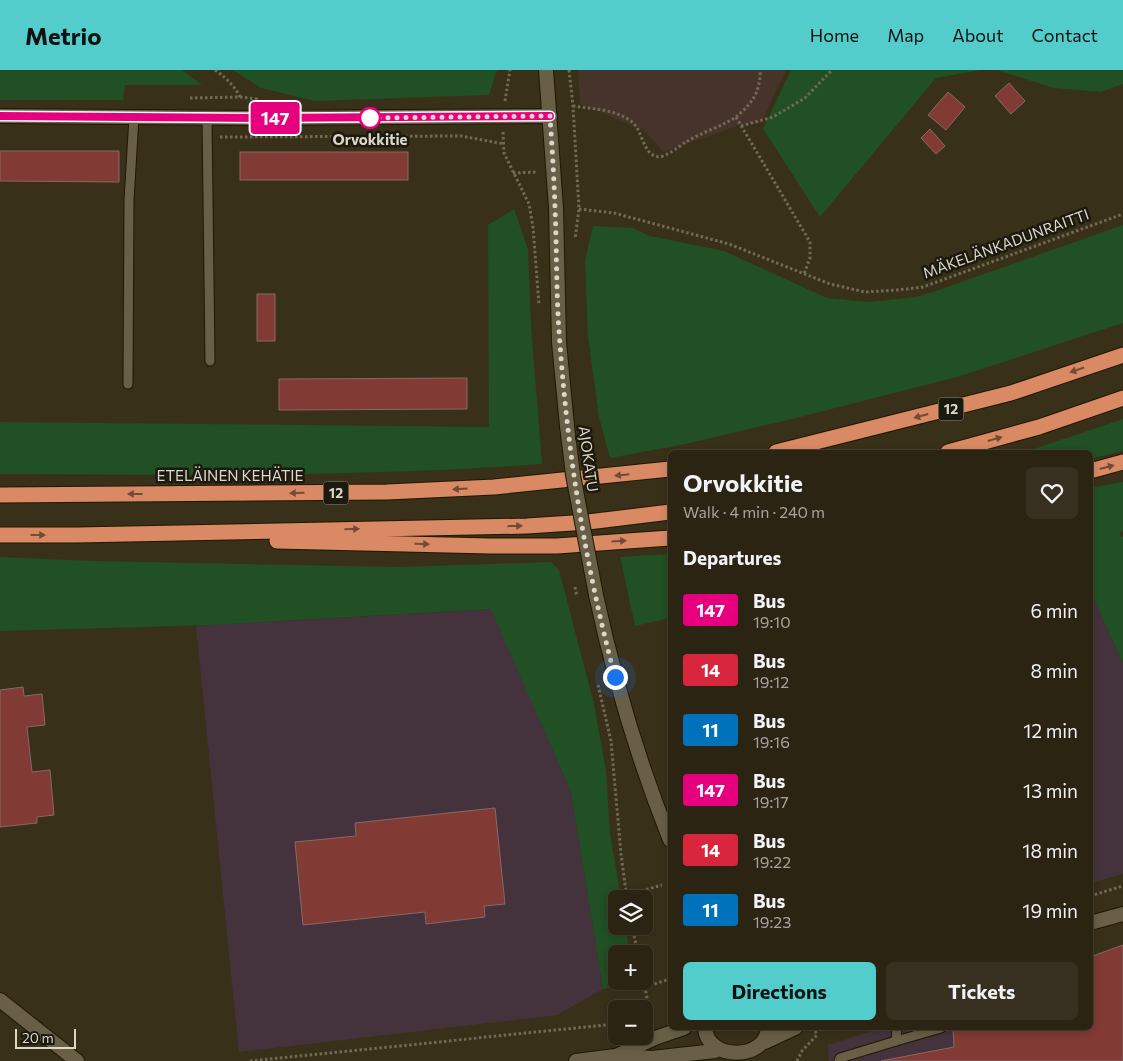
<!DOCTYPE html>
<html lang="en">
<head>
<meta charset="utf-8">
<style>
  body { margin:0; font-family:Commissioner,sans-serif; background:#373021; color:#f1f3f6; height:100vh; display:flex; flex-direction:column; font-size:19px; white-space:nowrap }
  * { box-sizing:border-box; margin:0 }
  p { font-size:16px; color:#a6a4a0 }
  .icon { flex:none; width:28px; height:28px; fill:none; stroke:currentColor; stroke-width:2; stroke-linecap:round; stroke-linejoin:round }
  .map { position:relative; flex:1; overflow:hidden }
  .sheet { position:absolute; left:668px; top:380px; width:425px; height:580px; display:flex; flex-direction:column; background:#2b2413; border-radius:8px; box-shadow:0 2px 8px #0003,0 0 0 1px #474133 }
  .sheet>* { flex:none }
  .badge { padding:0 10px; border-radius:4px; font-size:18px; line-height:32px }
  .controls { position:absolute; left:608px; top:820px; display:grid; gap:10px }
  .controls a { display:grid; place-items:center; width:45px; height:45px; border-radius:8px; background:#2b2413; box-shadow:0 2px 8px #0003,0 0 0 1px #474133; font-size:25px }
  .scale { position:absolute; left:15px; bottom:12px; width:61px; box-sizing:border-box; padding-left:5px; border:2px solid #dcd7c9; border-top:0; font-size:14px; line-height:18px; white-space:nowrap; color:#dcd7c9; -webkit-text-stroke:4px #1c190e; paint-order:stroke }
  .you { position:absolute; width:25px; height:25px; margin:-12px; border:4px solid #fff; border-radius:50%; background:#1a73e8; box-shadow:0 0 0 8px #1a73e833 }
  .map>.badge { position:absolute; translate:-50% -50%; box-shadow:0 0 0 2px #fff }
  h2 { padding:0 15px; font-size:19px; line-height:45px }
  .round { display:grid; place-items:center; flex:none; width:52px; height:52px; border-radius:8px; background:#373021 }
  .head { display:flex; align-items:center; justify-content:space-between; height:85px; padding:0 15px }
  h1 { font-size:24px; font-weight:700; line-height:38px }
  .action { display:flex; gap:10px; margin-top:auto; padding:10px 15px }
  .action a { flex:1; height:58px; border-radius:8px; background:#52cdcc; color:#111; font-size:20px; font-weight:700; line-height:58px; text-align:center }
  .action a+a { background:#373021; color:#f1f3f6 }
  ul { padding:0; list-style:none }
  li { display:flex; align-items:center; gap:15px; height:60px; padding:0 15px }
  li div { flex:1 }
  li b { display:block; font-size:19px }
  li em { font-style:normal }
  li .badge { min-width:55px; font-weight:700; text-align:center }
  header { display:flex; align-items:center; gap:30px; box-sizing:border-box; height:70px; padding:0 25px; background:#52cdcc; color:#111 }
  header strong { font-size:24px }
  nav { display:flex; gap:28px; margin-inline-start:auto; font-size:18px }
  .map>svg:first-child { display:block }
</style>
</head>
<body>
<header>
<strong>Metrio</strong>
<nav><a>Home</a><a>Map</a><a>About</a><a>Contact</a></nav>
</header>
<div class="map">
<svg width="1123" height="991" viewBox="0 0 1123 991">
  <rect width="100%" height="100%" fill="#393019"/>
  <g fill="#44333d">
    <path d="M1090,521L1123,593V804L1090,813Z"/>
    <path d="M492,539L571,722L603,919L557,945L239,982L196,556Z"/>
    <path d="M881,958H1090L1123,991H829L828,975Z"/>
  </g>
  <path fill="#46342b" d="M578,0H786L761,53L740,55L663,82L645,61L580,34Z"/>
  <g fill="#205023">
    <path d="M0,0H182L202,15H125L123,30H0Z"/>
    <path d="M233,0H497L489,25L315,31L261,18Z"/>
    <path d="M791,0H981L936,8L820,147L763,59Z"/>
    <path d="M997,0H1123V14L1101,22L1054,18Z"/>
    <path d="M514,139L528,179L531,256L542,394C362,407 181,405 0,404V352L489,357L488,155Z"/>
    <path d="M1123,155V253L957,307L796,348L681,375L610,388L599,347L588,267L585,190L593,156L633,158L650,166L724,181L827,228L869,232L916,227L933,222Z"/>
    <path d="M1123,349V381L1090,389V382H1025Z"/>
    <path d="M1123,412V461L1119,464L1123,467V593L1090,521V418Z"/>
    <path d="M670,484V548L635,556L620,487Z"/>
    <path d="M0,487L93,491L399,497L551,492L559,500L594,634L606,701L610,763L621,829H616V856H625L630,884H616V911L635,912L603,919L571,722L491,539L212,555L0,561Z"/>
  </g>
  <g fill="#813a34" stroke="#876965">
    <path d="M1009,13L1025,31L1011,44L995,26Z"/>
    <path d="M948,22L965,37L946,60L928,45Z"/>
    <path d="M930,59L945,76L936,84L921,68Z"/>
    <path d="M0,81H119V112L0,111Z"/>
    <rect x="240" y="82" width="168" height="28"/>
    <rect x="257" y="224" width="18" height="47"/>
    <path d="M467,308V339L279,340V309Z"/>
    <path d="M23,617L24,626L42,624L45,655L27,657L32,702L50,700L54,745L37,747V753L0,757V620Z"/>
    <path d="M495,738L505,834L484,836L485,847L426,854L425,842L303,855L295,772L356,766L355,753Z"/>
    <path d="M1123,875V991H881L954,977L953,958H1090V887Z"/>
  </g>
  <g fill="none" stroke-linecap="round" stroke-linejoin="round">
    <g stroke="#201802" stroke-width="11">
      <g id="service">
        <path d="M207,48L210,291"/>
        <path d="M128,314L129,130L134,47"/>
        <path d="M896,971L941,958"/>
        <path d="M839,991L840,988L896,971L897,958"/>
      </g>
    </g>
    <g stroke="#201802" stroke-width="16">
      <g id="minor">
        <path d="M0,930L77,991"/>
        <path d="M618,985L655,968L684,958"/>
        <path d="M576,991L615,986L652,988L715,981"/>
      </g>
    </g>
    <g stroke="#201802" stroke-width="16">
      <g id="tertiary">
        <path d="M546,0L556,138L559,272L567,356"/>
        <path d="M0,46L258,48L550,46"/>
        <path d="M596,525C614,609 638,690 670,770"/>
        <path d="M1090,853L1123,844"/>
        <path d="M705,958C707,991 766,991 768,958"/>
        <path d="M765,972L795,958"/>
      </g>
    </g>
    <g stroke="#201802" stroke-width="17">
      <g id="motorway">
        <path d="M776,382L1011,323L1123,285"/>
        <path d="M948,382L1039,357L1123,328"/>
        <path d="M1090,401L1123,392"/>
        <path d="M0,425L387,422L494,417L670,399"/>
        <path d="M0,465H76L527,456L588,452L670,442"/>
        <path d="M277,471L490,476H557L670,468"/>
      </g>
    </g>
    <g stroke="#716a56" stroke-width="3" stroke-dasharray="2.5 2.5" stroke-linecap="butt">
      <path d="M215,0C226,8 234,15 240,27"/>
      <path d="M569,0L573,36L579,139L575,169"/>
      <path d="M190,28L240,27L257,29V31"/>
      <path d="M505,31L510,0"/>
      <path d="M573,36C592,39 616,39 632,52C642,60 643,82 655,86C664,90 679,76 686,72C700,63 726,55 737,46C742,42 749,35 753,29C758,21 761,9 760,0"/>
      <path d="M736,47L810,172V188L804,204"/>
      <path d="M741,56L773,47L805,28L832,0"/>
      <path d="M503,62L504,83L529,134L533,157L539,235"/>
      <path d="M220,67L461,66L504,74"/>
      <path d="M513,103L538,102"/>
      <path d="M579,139L614,143L729,174L830,214L865,222L897,220L923,217L1123,144"/>
      <path d="M598,615L611,671L621,784L627,829"/>
      <path d="M627,825L662,815"/>
      <path d="M1090,826L1123,816"/>
      <path d="M632,856L638,884"/>
      <path d="M644,911L651,952"/>
      <path d="M645,917L670,909"/>
      <path d="M644,950L650,949"/>
      <path d="M250,991L616,954"/>
      <path d="M797,991L802,981L817,965L814,958"/>
    </g>
    <use href="#service" stroke="#685f46" stroke-width="9"/>
    <use href="#minor" stroke="#685f46" stroke-width="14"/>
    <use href="#tertiary" stroke="#685f46" stroke-width="14"/>
    <use href="#motorway" stroke="#d98964" stroke-width="15"/>
    <g stroke="#201802" stroke-width="16" stroke-linecap="butt">
      <path id="tertiary-bridge" d="M567,356L573,405L596,525"/>
    </g>
    <path stroke="#716a56" stroke-width="3" stroke-dasharray="2.5 2.5" stroke-linecap="butt" d="M575,517L577,527"/>
    <use href="#tertiary-bridge" stroke="#685f46" stroke-width="14"/>
  </g>
  <defs><path id="oneway-solid" d="M-6-.8H1V-3.2L6.5 0L1 3.2V.8H-6Z" transform="scale(1.25)"/></defs>
  <g fill="#714b35">
    <use href="#oneway-solid" transform="translate(1077 300) rotate(161)"/>
    <use href="#oneway-solid" transform="translate(921 346) rotate(165)"/>
    <use href="#oneway-solid" transform="translate(995 369) rotate(-16)"/>
    <use href="#oneway-solid" transform="translate(1107 397) rotate(-15)"/>
    <use href="#oneway-solid" transform="translate(622 405) rotate(174)"/>
    <use href="#oneway-solid" transform="translate(460 419) rotate(177)"/>
    <use href="#oneway-solid" transform="translate(297 423) rotate(179)"/>
    <use href="#oneway-solid" transform="translate(135 424) rotate(180)"/>
    <use href="#oneway-solid" transform="translate(515 456) rotate(-1)"/>
    <use href="#oneway-solid" transform="translate(352 459) rotate(-1)"/>
    <use href="#oneway-solid" transform="translate(38 465)"/>
    <use href="#oneway-solid" transform="translate(619 471) rotate(-4)"/>
    <use href="#oneway-solid" transform="translate(422 474) rotate(2)"/>
  </g>
  <g fill="none" stroke-linecap="round" stroke-linejoin="round">
    <g stroke="#fff" stroke-width="11">
      <path id="line" d="M0,46L258,48L550,46"/>
    </g>
    <use href="#line" stroke="#e6007e" stroke-width="8"/>
    <path stroke="#dcd7c9" stroke-width="5" stroke-dasharray="0 9" d="M370,48L550,46C552,77 554,107 555,138C557,183 556,229 560,274C568,387 586,498 615,607"/>
  </g>
  <circle fill="#fff" stroke="#e6007e" stroke-width="2.5" cx="370" cy="48" r="10"/>
  <g text-anchor="middle" stroke-width="5" stroke-linejoin="round" paint-order="stroke">
    <g fill="#1c190e" stroke="#a29e91" stroke-width="1">
      <rect x="938.5" y="327.5" width="25" height="23" rx="4"/>
      <rect x="323.5" y="411.5" width="25" height="23" rx="4"/>
    </g>
    <g font-size="14" font-weight="bold" fill="#dcd7c9">
      <text x="951" y="344">12</text>
      <text x="336" y="428">12</text>
    </g>
    <g font-size="15" font-weight="bold" fill="#dcd7c9" stroke="#1c190e">
      <text x="370" y="75">Orvokkitie</text>
    </g>
    <g font-size="15" fill="#dcd7c9" stroke="#1c190e">
      <text transform="translate(1006 174) rotate(-20)" y="5">MÄKELÄNKADUNRAITTI</text>
      <text transform="translate(588 389) rotate(82)" y="5">AJOKATU</text>
      <text x="230" y="411">ETELÄINEN KEHÄTIE</text>
    </g>
  </g>
</svg>
<div class="controls">
<a><svg class="icon" aria-label="layers" viewBox="0 0 24 24"><path d="M12 4l9 5-9 5-9-5zM3 14l9 5 9-5"/></svg></a>
<a>+</a>
<a>−</a>
</div>
<div class="scale">20 m</div>
<div class="you" style="left:615px;top:607px"></div>
<b class="badge" style="left:275px;top:48px;background:#e6007e;color:#fff">147</b>
<section class="sheet">
<div class="head"><div><h1>Orvokkitie</h1><p>Walk · 4 min · 240 m</p></div><a class="round"><svg class="icon" aria-label="heart" viewBox="0 0 24 24"><path d="M12 20l-8-8c-3-5 5-10 8-4 3-6 11-1 8 4z"/></svg></a></div>
<h2>Departures</h2>
<ul>
<li><span class="badge" style="background:#e6007e;color:#fff">147</span><div><b>Bus</b><p>19:10</p></div><em>6 min</em></li>
<li><span class="badge" style="background:#d7263d;color:#fff">14</span><div><b>Bus</b><p>19:12</p></div><em>8 min</em></li>
<li><span class="badge" style="background:#0072bc;color:#fff">11</span><div><b>Bus</b><p>19:16</p></div><em>12 min</em></li>
<li><span class="badge" style="background:#e6007e;color:#fff">147</span><div><b>Bus</b><p>19:17</p></div><em>13 min</em></li>
<li><span class="badge" style="background:#d7263d;color:#fff">14</span><div><b>Bus</b><p>19:22</p></div><em>18 min</em></li>
<li><span class="badge" style="background:#0072bc;color:#fff">11</span><div><b>Bus</b><p>19:23</p></div><em>19 min</em></li>
</ul>
<div class="action"><a>Directions</a><a>Tickets</a></div>
</section>
</div>
</body>
</html>
